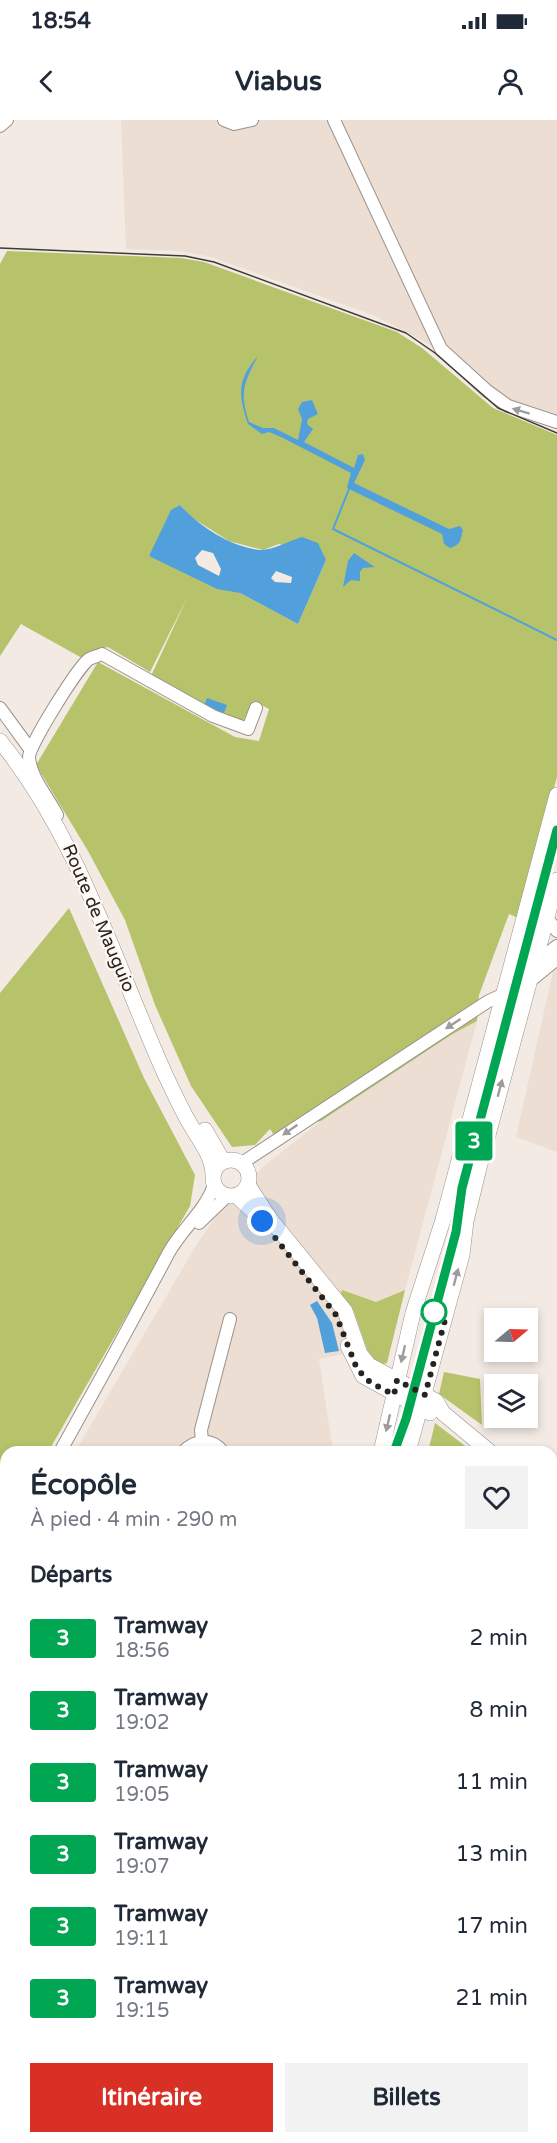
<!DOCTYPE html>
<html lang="fr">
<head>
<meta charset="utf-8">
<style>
  body { margin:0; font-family:"Varela Round",sans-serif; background:#f2f2f3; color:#1f2937; height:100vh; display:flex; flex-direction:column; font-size:22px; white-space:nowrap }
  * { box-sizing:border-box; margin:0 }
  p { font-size:20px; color:#747a83 }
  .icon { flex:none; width:33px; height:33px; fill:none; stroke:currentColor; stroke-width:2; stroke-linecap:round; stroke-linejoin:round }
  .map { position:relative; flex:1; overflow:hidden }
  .sheet { position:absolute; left:0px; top:1326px; width:558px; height:698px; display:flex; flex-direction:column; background:#fff; border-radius:18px 18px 0 0; box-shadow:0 3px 9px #0003 }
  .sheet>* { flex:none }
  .badge { padding:0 12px; border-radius:4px; font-size:21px; line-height:39px }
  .needle { width:39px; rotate:71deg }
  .fabs { position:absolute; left:484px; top:1188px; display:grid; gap:12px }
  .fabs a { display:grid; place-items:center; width:54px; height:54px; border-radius:0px; background:#fff; box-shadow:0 3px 9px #0003; font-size:30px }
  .you { position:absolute; width:30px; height:30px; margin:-15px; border:4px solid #fff; border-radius:50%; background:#1a73e8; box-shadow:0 0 0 9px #1a73e833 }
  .map>.badge { position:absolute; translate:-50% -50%; box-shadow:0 0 0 3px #fff }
  h2 { padding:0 30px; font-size:22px; line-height:54px }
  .round { display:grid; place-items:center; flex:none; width:63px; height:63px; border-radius:0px; background:#f2f2f3 }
  .headline { display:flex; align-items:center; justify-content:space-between; height:102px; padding:0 30px }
  h1 { font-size:28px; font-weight:800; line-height:45px }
  .primary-button { display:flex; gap:12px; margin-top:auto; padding:12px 30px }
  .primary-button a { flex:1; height:69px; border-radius:0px; background:#d93025; color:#fff; font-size:24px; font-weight:800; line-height:69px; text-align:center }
  .primary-button a+a { background:#f2f2f3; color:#1f2937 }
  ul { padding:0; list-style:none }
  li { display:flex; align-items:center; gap:18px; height:72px; padding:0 30px }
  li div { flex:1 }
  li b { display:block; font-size:22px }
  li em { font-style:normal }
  li .badge { min-width:66px; font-weight:700; text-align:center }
  .status { display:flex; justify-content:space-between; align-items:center; height:42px; padding:0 30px; background:#fff; direction:ltr }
  .status svg { height:16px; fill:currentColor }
  header { display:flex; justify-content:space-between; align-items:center; height:78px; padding:0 30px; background:#fff; font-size:27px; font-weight:800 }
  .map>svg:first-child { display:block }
</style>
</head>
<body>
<div class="status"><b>18:54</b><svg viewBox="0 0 49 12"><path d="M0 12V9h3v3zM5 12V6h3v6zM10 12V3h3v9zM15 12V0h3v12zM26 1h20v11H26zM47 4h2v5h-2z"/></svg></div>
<header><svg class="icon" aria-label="back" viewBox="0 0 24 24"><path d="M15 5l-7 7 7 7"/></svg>Viabus<svg class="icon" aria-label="person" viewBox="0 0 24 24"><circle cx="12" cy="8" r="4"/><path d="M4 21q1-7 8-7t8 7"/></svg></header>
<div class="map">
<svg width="557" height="2023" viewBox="0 0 557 2023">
  <rect width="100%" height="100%" fill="#f2eae3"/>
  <g fill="#ecded2">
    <path d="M121,0H557V309L524,297L427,223L373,195L211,137L180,131L126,129Z"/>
    <path d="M557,845V1032L516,1017L554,847Z"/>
    <path d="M477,901L405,1170L376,1182L341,1174L343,1234L319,1239L333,1332H75L197,1124L215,1098L264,1046L321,1001L451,915Z"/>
    <path d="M6,1439V2018H177L176,2023H0V1446Z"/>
    <path d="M236,2018H335L336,2019L334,2023H235Z"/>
  </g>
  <path fill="#ece0cc" d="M363,2018H506L510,2023H365Z"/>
  <g fill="#b6c36b" fill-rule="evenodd">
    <path d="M7,131L181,138L204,142L397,212L422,228L493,288L557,315V657L518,798L509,794L479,875L477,901L451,915L321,1001L304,1005L278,1021L270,1009L255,1025L232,1027L191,966L155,885L125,800L88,731L36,645L98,542L235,617L259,621L269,589L254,581L242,603L213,593L151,556L188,476L150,552L108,527L95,530L82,538L21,504L0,536V144ZM180,385L191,397L229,421L263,430L279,424L326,440L298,504L240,473L149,436Z"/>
    <path d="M69,788L144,958L195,1055L190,1086L48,1332H6V1396L0,1404V873Z"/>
    <path d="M342,1170L376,1182L405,1170L387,1243L379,1245L369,1235L353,1189L341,1174Z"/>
    <path d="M444,1252L480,1259L482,1305L439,1274Z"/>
    <path d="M435,1303L473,1332H428Z"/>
    <path d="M335,2018H363L365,2023H334Z"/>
  </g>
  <g fill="#51a0dc" fill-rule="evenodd">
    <path d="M258,236C244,263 239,272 249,302L263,308H274L298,320L302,299L298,289L302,282L312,280L318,294L308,299L307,304L313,309L304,322L354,348L358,335L363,334L365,340L354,363L449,409L460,406L463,410C460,420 462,424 450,428L444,424L442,414L349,369L347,367L351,353L281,317L269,312L262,314L248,304C238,274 237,260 258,236Z"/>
    <path d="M180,385C199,406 232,428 261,430C273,430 291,420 302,417L318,423L326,440L298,504L240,473L217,469L149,436L171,390ZM202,430L213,433L221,449L219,456L198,445L195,438ZM276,451L292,457L291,463L275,462L271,458Z"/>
    <path d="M354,433L375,447L363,448L360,452V461L351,460L343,467L348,441Z"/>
    <path d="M207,578L227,585L224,593L204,586Z"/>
    <path d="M317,1181L332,1203L339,1231L325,1233L317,1198L310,1185Z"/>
  </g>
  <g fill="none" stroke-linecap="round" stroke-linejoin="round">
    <g stroke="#51a0dc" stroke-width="2">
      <path d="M349,369L333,409L557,520"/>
      <path d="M347,2018L352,2023"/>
    </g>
    <g stroke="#9a928c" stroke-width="14">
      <g id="minor">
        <path d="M224,0L234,4L252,0"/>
        <path d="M334,0L441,229L486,270L508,286L557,302"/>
        <path d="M0,6L7,0"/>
        <path d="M0,588L30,629"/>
        <path d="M57,695C48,677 30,657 29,637C29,625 78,547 89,539C93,537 98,536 102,534L213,596L248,609L256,588"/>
        <path d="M547,798L557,811"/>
        <path d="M535,843L557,826"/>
        <path d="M530,861L557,839"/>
        <path d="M242,1043L487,882L504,874"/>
        <path d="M199,1103L227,1076"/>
        <path d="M202,1321L201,1310L230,1199"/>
        <path d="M60,1332C97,1266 133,1200 168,1134C181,1109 205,1092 214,1065"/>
        <path d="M183,1332C195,1319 212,1318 223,1332"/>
        <path d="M0,1424L6,1415"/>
        <path d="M0,1439L6,1430"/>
        <path d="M0,1448L6,1461"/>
        <path d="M0,1470L6,1472"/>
        <path d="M552,1557L557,1551"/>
        <path d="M0,1611L6,1602"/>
        <path d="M552,1920L557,1915"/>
        <path d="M0,1944L6,1949"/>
        <path d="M531,2018V2023"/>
      </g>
    </g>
    <g stroke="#9a928c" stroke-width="16">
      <g id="major">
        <path d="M0,621C79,719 113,838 164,952C171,967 178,982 186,997C196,1016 212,1033 213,1054"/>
        <path d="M205,1010L223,1041"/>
        <circle cx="231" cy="1058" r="18"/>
        <path d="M248,1065L271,1100L345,1191L360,1234L369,1245L436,1281L443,1293L490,1332"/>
        <path d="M237,1076L258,1096"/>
        <path d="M348,1226L363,1256L430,1293"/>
        <path d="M381,1332L413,1193L443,1100L557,675"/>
        <path d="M408,1332L462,1135L466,1101L479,1048L557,760"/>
        <path d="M552,1399L557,1405"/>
        <path d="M197,2023L199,2018"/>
        <path d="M221,2023L222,2018"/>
      </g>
    </g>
    <use href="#minor" stroke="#fff" stroke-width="12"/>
    <use href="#major" stroke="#fff" stroke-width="15"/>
    <g stroke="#3f3b39" stroke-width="1.5">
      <path d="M0,128L185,136L214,142L406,213L435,233L498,288L557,313"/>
      <path d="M392,1332L557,710"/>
      <path d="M208,2023L209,2018"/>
    </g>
  </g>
  <defs><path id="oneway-solid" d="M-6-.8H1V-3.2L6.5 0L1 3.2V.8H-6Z" transform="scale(1.5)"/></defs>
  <g fill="#9d9c9b">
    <use href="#oneway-solid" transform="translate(521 291) rotate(-163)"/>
    <use href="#oneway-solid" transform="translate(453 904) rotate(147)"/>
    <use href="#oneway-solid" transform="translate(500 968) rotate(-75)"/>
    <use href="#oneway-solid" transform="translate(290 1010) rotate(145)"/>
    <use href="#oneway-solid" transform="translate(456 1157) rotate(-75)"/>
    <use href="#oneway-solid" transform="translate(403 1234) rotate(103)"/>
    <use href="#oneway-solid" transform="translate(388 1303) rotate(103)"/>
  </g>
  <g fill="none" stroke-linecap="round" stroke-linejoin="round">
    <g stroke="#fff" stroke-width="14">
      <path id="line" d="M394,1332L406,1299L456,1112L462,1068L557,710"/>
    </g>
    <use href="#line" stroke="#00a651" stroke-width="9"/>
    <path stroke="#262321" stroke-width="6" stroke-dasharray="0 10.8" d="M262,1101L336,1195L357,1249L370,1262L394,1275L397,1260L425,1275L445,1200L434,1192"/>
  </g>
  <circle fill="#fff" stroke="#00a651" stroke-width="3" cx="434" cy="1192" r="12"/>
  <g text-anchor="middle" stroke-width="4.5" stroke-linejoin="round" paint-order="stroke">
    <g font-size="18" fill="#262321" stroke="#fff8f2">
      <text transform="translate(99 798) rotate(67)" y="6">Route de Mauguio</text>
    </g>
  </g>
</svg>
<div class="fabs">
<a><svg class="needle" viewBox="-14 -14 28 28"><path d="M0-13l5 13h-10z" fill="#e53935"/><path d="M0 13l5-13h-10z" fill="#747a83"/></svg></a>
<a><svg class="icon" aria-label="layers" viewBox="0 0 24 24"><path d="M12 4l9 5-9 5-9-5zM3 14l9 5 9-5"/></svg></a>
</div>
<div class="you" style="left:262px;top:1101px"></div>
<b class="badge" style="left:474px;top:1021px;background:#00a651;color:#fff">3</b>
<section class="sheet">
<div class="headline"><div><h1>Écopôle</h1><p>À pied · 4 min · 290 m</p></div><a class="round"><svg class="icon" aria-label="heart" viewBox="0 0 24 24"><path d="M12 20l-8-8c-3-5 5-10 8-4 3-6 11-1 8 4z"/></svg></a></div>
<h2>Départs</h2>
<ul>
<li><span class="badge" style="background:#00a651;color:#fff">3</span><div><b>Tramway</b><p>18:56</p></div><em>2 min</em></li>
<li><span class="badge" style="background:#00a651;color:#fff">3</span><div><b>Tramway</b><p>19:02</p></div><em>8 min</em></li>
<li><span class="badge" style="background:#00a651;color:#fff">3</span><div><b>Tramway</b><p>19:05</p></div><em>11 min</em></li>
<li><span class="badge" style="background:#00a651;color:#fff">3</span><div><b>Tramway</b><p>19:07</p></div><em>13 min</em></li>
<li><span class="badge" style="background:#00a651;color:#fff">3</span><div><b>Tramway</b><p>19:11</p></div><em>17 min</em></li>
<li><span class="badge" style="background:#00a651;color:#fff">3</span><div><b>Tramway</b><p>19:15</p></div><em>21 min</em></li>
</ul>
<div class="primary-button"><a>Itinéraire</a><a>Billets</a></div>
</section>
</div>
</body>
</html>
